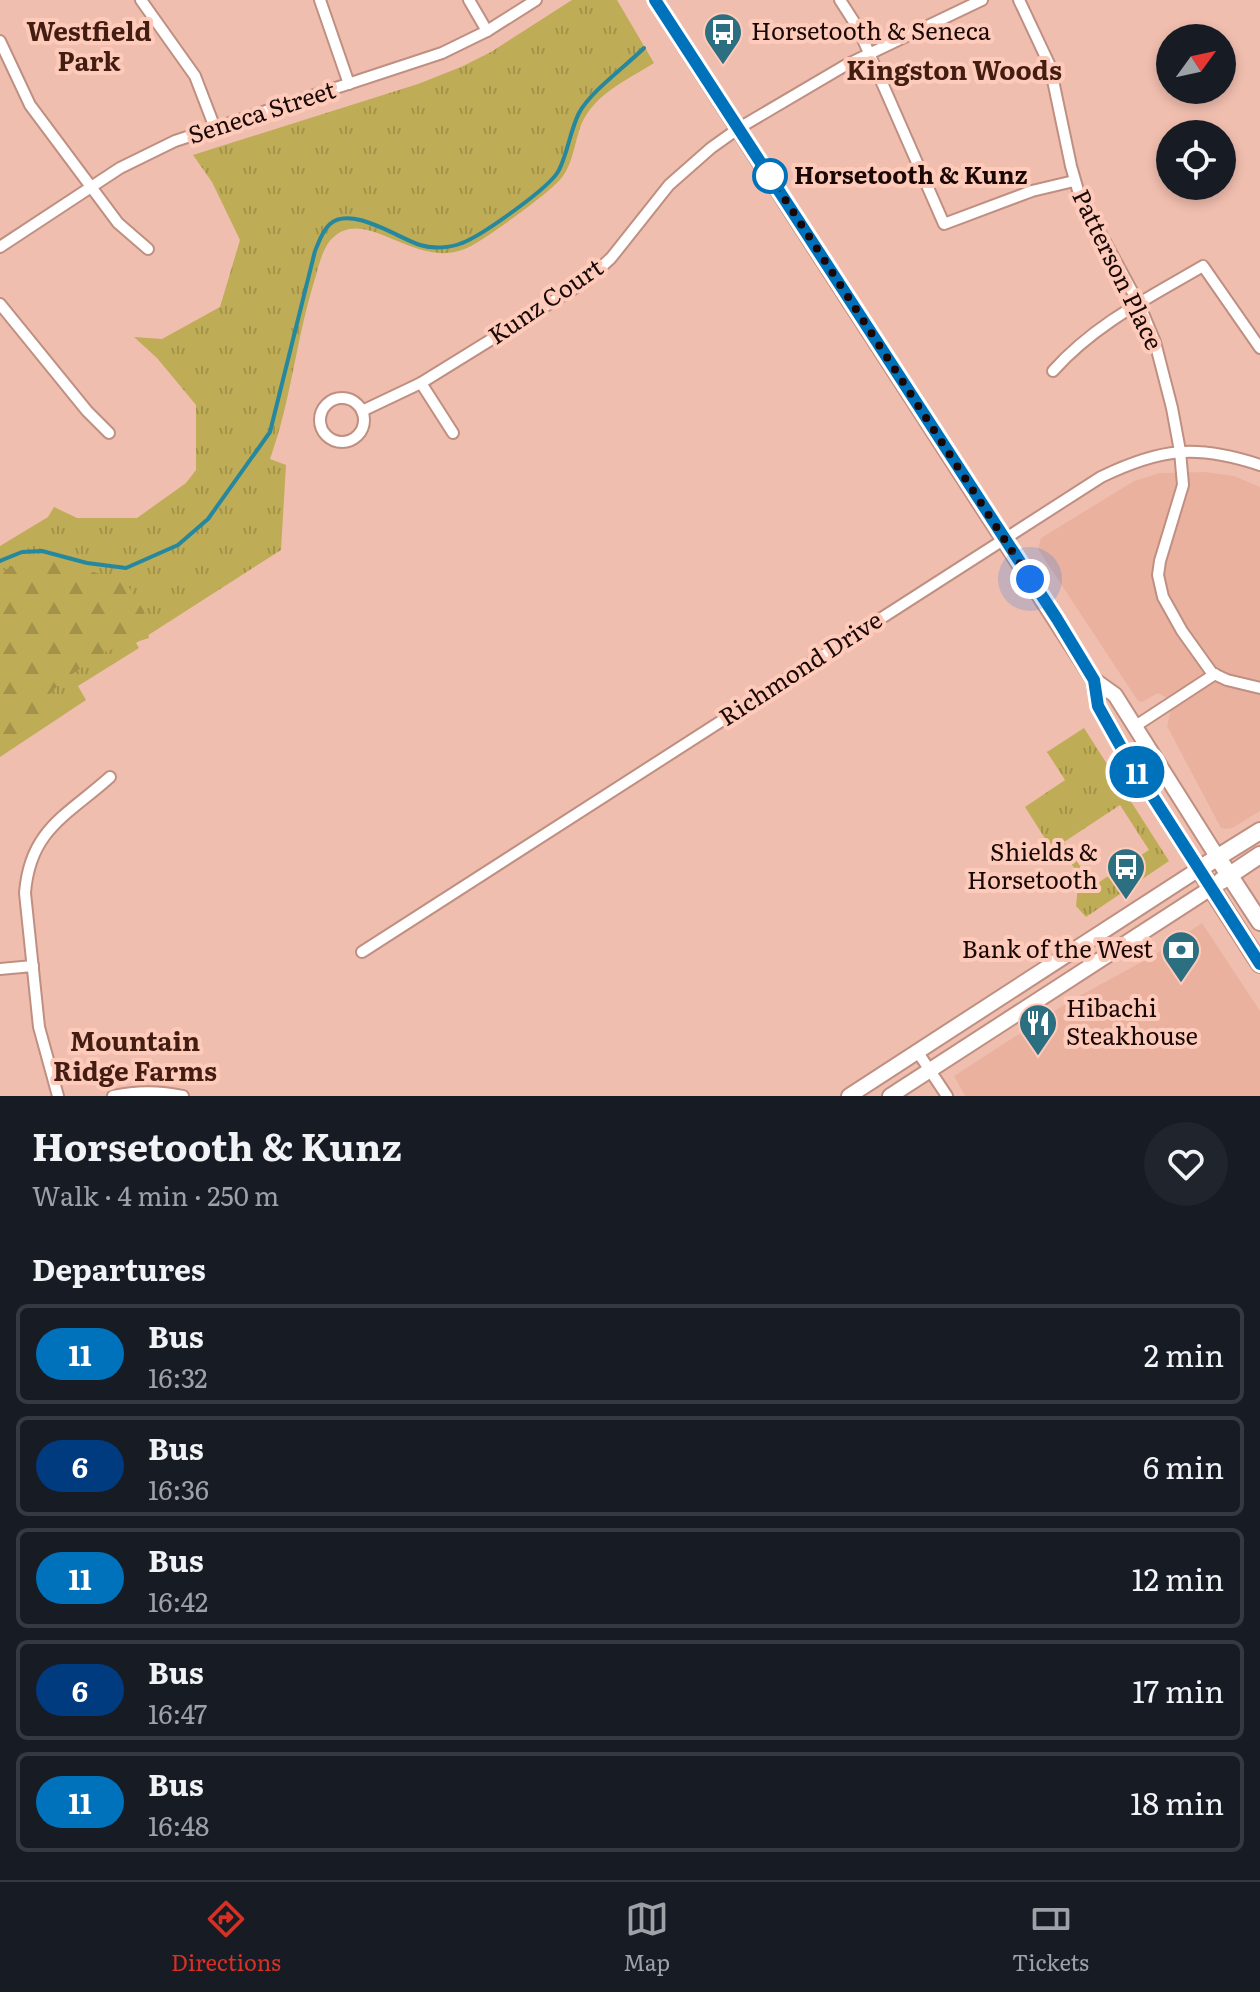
<!DOCTYPE html>
<html lang="en">
<head>
<meta charset="utf-8">
<style>
  body { margin:0; font-family:Literata,serif; background:#20242c; color:#f1f3f6; height:100vh; display:flex; flex-direction:column; font-size:30px; white-space:nowrap }
  * { box-sizing:border-box; margin:0 }
  p { font-size:26px; color:#9ea1a6 }
  .icon { flex:none; width:44px; height:44px; fill:none; stroke:currentColor; stroke-width:2; stroke-linecap:round; stroke-linejoin:round }
  .map { position:relative; height:1096px; overflow:hidden }
  .sheet { display:flex; flex-direction:column; background:#171b24; flex:1 }
  .sheet>* { flex:none }
  .badge { padding:0 16px; border-radius:26px; font-size:28px; line-height:52px }
  .needle { width:52px; rotate:57deg }
  .controls { position:absolute; left:1156px; top:24px; display:grid; gap:16px }
  .controls a { display:grid; place-items:center; width:80px; height:80px; border-radius:50%; background:#171b24; box-shadow:0 4px 12px #0003; font-size:40px }
  .you { position:absolute; width:40px; height:40px; margin:-20px; border:6px solid #fff; border-radius:50%; background:#1a73e8; box-shadow:0 0 0 12px #1a73e833 }
  .map>.badge { position:absolute; translate:-50% -50%; box-shadow:0 0 0 4px #fff }
  h2 { padding:0 32px; font-size:30px; line-height:72px }
  .round { display:grid; place-items:center; flex:none; width:84px; height:84px; border-radius:42px; background:#20242c }
  .overview { display:flex; align-items:center; justify-content:space-between; height:136px; padding:0 32px }
  h1 { font-size:38px; font-weight:700; line-height:60px }
  ul { padding:0; list-style:none }
  li { display:flex; align-items:center; gap:24px; height:100px; margin:0 16px 12px; padding:0 16px; border:4px solid #363941; border-radius:12px }
  li div { flex:1 }
  li b { display:block; font-size:30px }
  li em { font-style:normal }
  li .badge { min-width:88px; font-weight:700; text-align:center }
  .tabs { display:flex; justify-content:space-around; align-items:center; height:112px; border-top:2px solid #363941; background:#171b24; font-size:22px; color:#9ea1a6 }
  .tabs a { display:grid; justify-items:center; gap:4px }
  .tabs .selected { color:#d93025 }
  .map>svg:first-child { display:block }
</style>
</head>
<body>
<div class="map">
<svg width="1260" height="1096" viewBox="0 0 1260 1096">
  <defs>
    <pattern id="grass-tufts" width="24" height="20" patternUnits="userSpaceOnUse" patternTransform="scale(2)"><rect width="24" height="20" fill="#beac56"/><path d="M3 7l-1-3M5 7V3M7 7l1-3M15 17l-1-3M17 17v-4M19 17l1-3" fill="none" stroke="#a39249"/></pattern>
    <pattern id="forest-firs" width="22" height="20" patternUnits="userSpaceOnUse" patternTransform="scale(2)"><rect width="22" height="20" fill="#beac56"/><path d="M5 1l3.5 6h-7zM16 11l3.5 6h-7z" fill="#a39249"/></pattern>
  </defs>
  <rect width="100%" height="100%" fill="#f0beaf"/>
  <g fill="#eab19f">
    <path d="M1204,472L1234,476L1260,487V811L1232,828L1226,829L1221,828L1167,726L1173,701L1158,693L1142,702L1138,701L1038,549L1041,538L1134,481L1160,473Z"/>
    <path d="M1202,923L1260,1011V1096H965L954,1076L1070,1001L1151,957Z"/>
  </g>
  <g fill="url(#grass-tufts)" fill-rule="evenodd">
    <path d="M572,0H617L654,63C627,80 594,94 581,125C575,141 573,162 563,176C553,191 489,236 471,246C416,276 364,199 329,242C321,253 318,269 314,282C296,340 291,401 270,459L286,465L281,550L136,643L139,648L78,686L86,700L0,757V546L48,517L54,507L77,518H137L186,483L196,470V405L157,358L134,337L162,339L220,307L240,240L212,182L193,155L418,84L461,67L491,52Z"/>
    <path d="M1084,728L1169,861L1086,917L1076,906L1079,875L1064,853L1046,840L1025,807L1065,780L1047,752ZM1120,805L1149,850L1093,886L1064,842Z"/>
  </g>
  <path fill="url(#forest-firs)" d="M28,557L51,560L125,581L144,611L149,638L107,651L63,680L48,696L37,722L0,746V573Z"/>
  <g fill="none" stroke-linecap="round" stroke-linejoin="round">
    <path stroke="#25889f" stroke-width="4" d="M0,561L22,552L42,551L87,563L126,568L178,545L208,519L270,432L315,251C319,242 322,231 330,224C351,205 398,238 420,245C433,249 450,248 462,243C481,236 551,187 559,170C568,152 570,131 579,113C591,91 626,66 644,48"/>
    <g stroke="#bf8f81" stroke-width="14">
      <g id="minor">
        <path d="M141,0L195,76L215,128"/>
        <path d="M320,0L349,84"/>
        <path d="M469,0L487,31"/>
        <path d="M840,0L858,28L944,224L1032,191L1074,181"/>
        <path d="M1019,0L1050,66L1071,166L1079,194L1139,304L1155,342L1172,408L1180,451L1183,485L1160,561L1158,575L1163,597L1182,631L1212,673L1227,680L1260,688"/>
        <path d="M0,41L30,105L118,223L148,249"/>
        <path d="M0,247L120,168L175,141L442,53L487,31L536,0"/>
        <path d="M0,304L87,411L109,433"/>
        <path d="M1053,371C1095,324 1150,297 1203,266L1260,348"/>
        <path d="M421,383L453,433"/>
        <circle cx="342" cy="420" r="22"/>
        <path d="M362,411L421,383L586,281L611,258L669,185L711,148L739,128L846,65L982,0"/>
        <path d="M1134,727L1215,674"/>
        <path d="M362,952L1101,477C1161,448 1196,444 1260,465"/>
        <path d="M0,969L33,966"/>
        <path d="M917,1051L947,1096"/>
        <path d="M58,1096L39,1027L25,893C30,829 68,815 110,777"/>
        <path d="M113,1096C136,1091 160,1091 183,1096"/>
      </g>
    </g>
    <g stroke="#bf8f81" stroke-width="18">
      <g id="secondary">
        <path d="M655,0L1094,680L1115,695L1218,858"/>
        <path d="M849,1096L1199,869L1121,747L1098,706L1094,680"/>
        <path d="M890,1096L1211,888"/>
      </g>
    </g>
    <g stroke="#bf8f81" stroke-width="20">
      <g id="primary">
        <path d="M1260,831L1199,869L1260,964"/>
        <path d="M1218,858L1260,922"/>
        <path d="M1221,881L1260,855"/>
      </g>
    </g>
    <use href="#minor" stroke="#fff" stroke-width="10"/>
    <use href="#secondary" stroke="#fff" stroke-width="14"/>
    <use href="#primary" stroke="#fff" stroke-width="16"/>
  </g>
  <g fill="none" stroke-linecap="round" stroke-linejoin="round">
    <g stroke="#fff" stroke-width="18">
      <path id="line" d="M655,0L1057,619L1094,680L1098,706L1121,747L1260,964"/>
    </g>
    <use href="#line" stroke="#0072bc" stroke-width="12"/>
    <path stroke="#190805" stroke-width="8" stroke-dasharray="0 14.4" d="M770,176L1030,579"/>
  </g>
  <defs>
    <g id="bus-pin" transform="scale(2)"><path d="M0 17L-7.5 6A9.5 9.5 0 1 1 7.5 6Z" fill="#2c6f81" stroke="#fecbbb"/><path d="M-5-6H5V4H4V6H2V4H-2V6H-4V4H-5ZM-3.5-4V0h7V-4ZM-3.5 1.2v1.5H-2V1.2ZM2 1.2v1.5H3.5V1.2Z" fill="#fff"/></g>
    <g id="bank-pin" transform="scale(2)"><path d="M0 17L-7.5 6A9.5 9.5 0 1 1 7.5 6Z" fill="#2c6f81" stroke="#fecbbb"/><path d="M-6-4H6V4H-6ZM0-2.3a2.3 2.3 0 1 0 0 4.6a2.3 2.3 0 1 0 0-4.6Z" fill="#fff"/></g>
    <g id="restaurant-pin" transform="scale(2)"><path d="M0 17L-7.5 6A9.5 9.5 0 1 1 7.5 6Z" fill="#2c6f81" stroke="#fecbbb"/><path d="M-5-6h1v4h1v-4h1v4h1v-4h1v5L-1.5 .5V6h-2V.5L-5-1ZM5-6V6H3V1.5H1.5Q1.5-4 5-6Z" fill="#fff"/></g>
  </defs>
  <g fill-rule="evenodd">
    <use href="#bus-pin" x="723" y="32"/>
    <use href="#bus-pin" x="1126" y="867"/>
    <use href="#bank-pin" x="1181" y="950"/>
    <use href="#restaurant-pin" x="1038" y="1023"/>
  </g>
  <circle fill="#fff" stroke="#0072bc" stroke-width="4" cx="770" cy="176" r="16"/>
  <g text-anchor="middle" stroke-width="8" stroke-linejoin="round" paint-order="stroke">
    <g font-size="24" fill="#190805" stroke="#fecbbb" text-anchor="start">
      <text x="751" y="40">Horsetooth &amp; Seneca</text>
      <text x="1098" y="861" text-anchor="end">Shields &amp;<tspan x="1098" dy="28">Horsetooth</tspan></text>
      <text x="1153" y="958" text-anchor="end">Bank of the West</text>
      <text x="1066" y="1017">Hibachi<tspan x="1066" dy="28">Steakhouse</tspan></text>
    </g>
    <g font-size="24" fill="#190805" stroke="#fecbbb">
      <text transform="translate(262 113) rotate(-18)" y="8">Seneca Street</text>
      <text transform="translate(1117 270) rotate(64)" y="8">Patterson Place</text>
      <text transform="translate(546 302) rotate(-34)" y="8">Kunz Court</text>
      <text transform="translate(801 669) rotate(-33)" y="8">Richmond Drive</text>
    </g>
    <g font-size="24" font-weight="bold" fill="#190805" stroke="#fecbbb" text-anchor="start">
      <text x="794" y="184">Horsetooth &amp; Kunz</text>
    </g>
    <g font-size="26" font-weight="bold" fill="#431d12" stroke="#fecbbb">
      <text x="89" y="41">Westfield<tspan x="89" dy="30">Park</tspan></text>
      <text x="954" y="80">Kingston Woods</text>
      <text x="135" y="1051">Mountain<tspan x="135" dy="30">Ridge Farms</tspan></text>
    </g>
  </g>
</svg>
<div class="controls">
<a><svg class="needle" viewBox="-14 -14 28 28"><path d="M0-13l5 13h-10z" fill="#e53935"/><path d="M0 13l5-13h-10z" fill="#9ea1a6"/></svg></a>
<a><svg class="icon" aria-label="locate" viewBox="0 0 24 24"><circle cx="12" cy="12" r="6"/><path d="M12 2v4M12 18v4M2 12h4M18 12h4"/></svg></a>
</div>
<div class="you" style="left:1030px;top:579px"></div>
<b class="badge" style="left:1137px;top:772px;background:#0072bc;color:#fff">11</b>
</div>
<section class="sheet">
<div class="overview"><div><h1>Horsetooth &amp; Kunz</h1><p>Walk · 4 min · 250 m</p></div><a class="round"><svg class="icon" aria-label="heart" viewBox="0 0 24 24"><path d="M12 20l-8-8c-3-5 5-10 8-4 3-6 11-1 8 4z"/></svg></a></div>
<h2>Departures</h2>
<ul>
<li><span class="badge" style="background:#0072bc;color:#fff">11</span><div><b>Bus</b><p>16:32</p></div><em>2 min</em></li>
<li><span class="badge" style="background:#003b80;color:#fff">6</span><div><b>Bus</b><p>16:36</p></div><em>6 min</em></li>
<li><span class="badge" style="background:#0072bc;color:#fff">11</span><div><b>Bus</b><p>16:42</p></div><em>12 min</em></li>
<li><span class="badge" style="background:#003b80;color:#fff">6</span><div><b>Bus</b><p>16:47</p></div><em>17 min</em></li>
<li><span class="badge" style="background:#0072bc;color:#fff">11</span><div><b>Bus</b><p>16:48</p></div><em>18 min</em></li>
</ul>
</section>
<nav class="tabs">
<a class="selected"><svg class="icon" aria-label="directions" viewBox="0 0 24 24"><path d="M12 3l9 9-9 9-9-9zM9 14v-3h6M13 9l2 2-2 2"/></svg>Directions</a>
<a><svg class="icon" aria-label="map" viewBox="0 0 24 24"><path d="M3 6l6-2 6 2 6-2v14l-6 2-6-2-6 2zM9 4v14M15 6v14"/></svg>Map</a>
<a><svg class="icon" aria-label="tickets" viewBox="0 0 24 24"><path d="M3 7h18v10H3zM15 7v10"/></svg>Tickets</a>
</nav>
</body>
</html>
